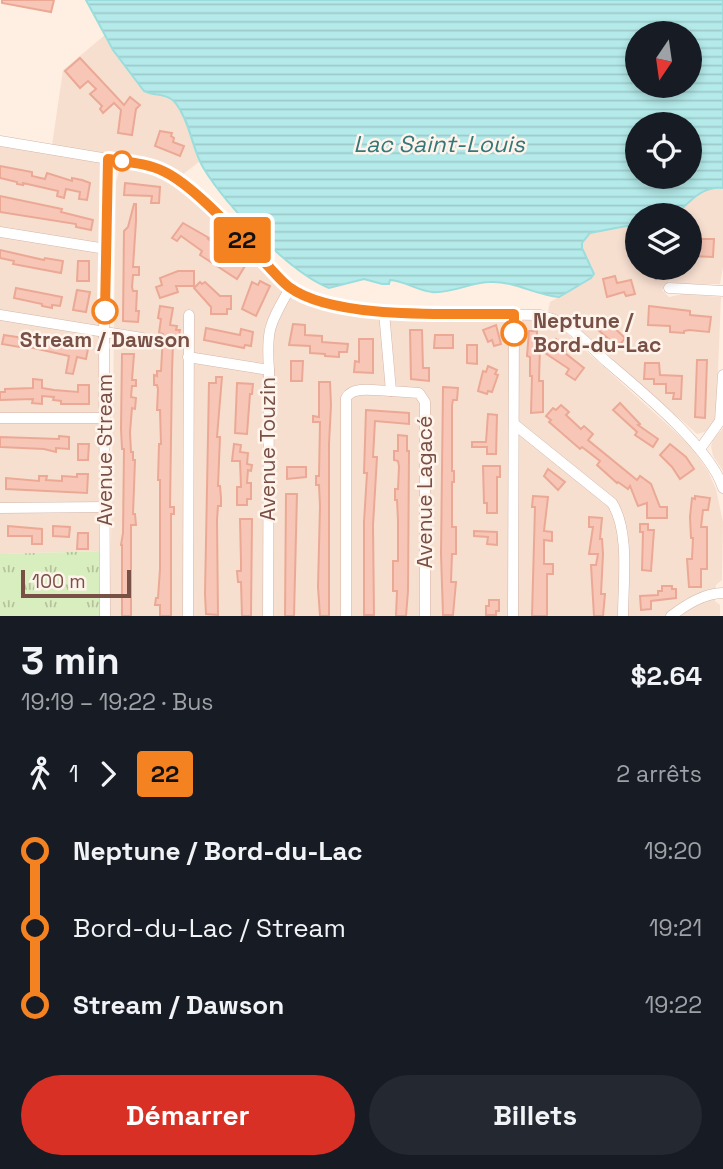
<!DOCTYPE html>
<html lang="fr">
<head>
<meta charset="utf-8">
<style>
  body { margin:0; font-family:"Space Grotesk",sans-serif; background:#242831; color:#f1f3f6; height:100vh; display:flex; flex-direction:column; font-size:26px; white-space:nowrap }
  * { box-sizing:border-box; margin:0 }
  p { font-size:23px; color:#9ea1a6 }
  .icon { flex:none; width:38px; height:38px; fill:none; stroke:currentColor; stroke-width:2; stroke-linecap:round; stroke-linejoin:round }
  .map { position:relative; height:616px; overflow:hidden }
  .side { display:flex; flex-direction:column; background:#171b24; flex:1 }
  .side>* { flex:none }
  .badge { padding:0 14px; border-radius:5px; font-size:24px; line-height:46px }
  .needle { width:46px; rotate:193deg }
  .buttons { position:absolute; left:625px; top:21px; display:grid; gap:14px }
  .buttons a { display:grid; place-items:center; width:77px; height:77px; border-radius:50%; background:#171b24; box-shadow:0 4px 10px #0003; font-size:35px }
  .scale { position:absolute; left:21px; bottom:18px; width:110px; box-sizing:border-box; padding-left:7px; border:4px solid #795046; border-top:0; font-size:19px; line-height:24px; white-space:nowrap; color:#795046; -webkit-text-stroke:5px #fff4eb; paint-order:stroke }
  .map>.badge { position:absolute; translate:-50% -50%; box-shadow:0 0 0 4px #fff }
  .legs { display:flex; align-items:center; gap:10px; height:77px; padding:0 21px; font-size:23px }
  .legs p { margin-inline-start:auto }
  .overview { display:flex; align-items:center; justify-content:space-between; height:119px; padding:0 21px }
  h1 { font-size:38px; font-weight:700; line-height:52px }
  .cta { display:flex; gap:14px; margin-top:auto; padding:14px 21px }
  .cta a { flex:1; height:80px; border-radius:42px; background:#d93025; color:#fff; font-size:28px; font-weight:700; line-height:80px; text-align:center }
  .cta a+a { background:#242831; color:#f1f3f6 }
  ul { padding:0 21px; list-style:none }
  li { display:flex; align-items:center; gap:24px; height:77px; font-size:26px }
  li i { display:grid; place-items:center; width:10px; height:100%; margin:0 9px; background:currentColor }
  li i::after { content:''; width:18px; height:18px; margin:-9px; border:5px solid; border-radius:50%; background:#171b24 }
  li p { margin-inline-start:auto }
  li:first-child i { background:linear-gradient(#0000 50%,currentColor 0) }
  li:last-child i { background:linear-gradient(currentColor 50%,#0000 0) }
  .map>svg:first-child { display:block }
</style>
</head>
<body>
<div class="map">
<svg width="723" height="616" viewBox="0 0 723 616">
  <defs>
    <pattern id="grass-tufts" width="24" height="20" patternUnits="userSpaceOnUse" patternTransform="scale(1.75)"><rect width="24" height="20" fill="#d9eebf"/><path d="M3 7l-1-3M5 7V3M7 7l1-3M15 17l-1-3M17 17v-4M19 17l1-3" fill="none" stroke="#b5c39d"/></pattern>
    <pattern id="water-rules" width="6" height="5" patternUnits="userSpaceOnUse" patternTransform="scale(1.75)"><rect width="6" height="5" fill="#b4eaea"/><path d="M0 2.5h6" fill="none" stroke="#9ecaca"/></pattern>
  </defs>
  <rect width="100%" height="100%" fill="#ffefe2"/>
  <g fill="#f7dfd0">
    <path d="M105,35L114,50L158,93L166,96L177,104L188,124L200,161L182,175L170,168L151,160L52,145L63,70Z"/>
    <path d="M0,145L108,159L101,551L0,554Z"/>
    <path d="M120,168L146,172L179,188L281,286L305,303L338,314L454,321L529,320L550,324L564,331L690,445L708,471L716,489L723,522L722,580L716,585L715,601L720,605V616H110L116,182Z"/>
    <path d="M713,187L723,188V267L720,284H680L669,281L662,290L669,297L682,294L721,297L716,420L705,432L697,434L571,322L548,311L550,302L559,297L585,237L595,230L637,224V268H690V215H675L695,195Z"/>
    <path d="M723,428V471L713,456L711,446L713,440Z"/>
  </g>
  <path fill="url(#grass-tufts)" d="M105,551L103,616H0V554Z"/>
  <path fill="url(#water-rules)" stroke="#9adddd" stroke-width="2" fill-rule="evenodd" d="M86,0H723V188C701,186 690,202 675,215H637V224L590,233L582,243V248L594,274L591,278L559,297C535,295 515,281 490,282C471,282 451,294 432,292C418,291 405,281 390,280L389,284H382L364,279L329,288C289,272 227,206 204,169C192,150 191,124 177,105C168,92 156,97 144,91L113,50ZM637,33H690V86H637ZM637,124H690V177H637Z"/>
  <g fill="#f7c6b7" stroke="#eba995" stroke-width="2">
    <path d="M2,0H54L51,12L2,3Z"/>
    <path d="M80,58L124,105L130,97L140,105L136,109L132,135L118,133L121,110L114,103L103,113L100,109L102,106L90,94L96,89L88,81L80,88L65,71Z"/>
    <path d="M160,131L172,133L171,136L174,138L173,142L184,146L180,156L155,146Z"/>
    <path d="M0,166L32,172V176L45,179L47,173L72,181V178L82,180L90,183L87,200L79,199L80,192L66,189L64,198L57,196L58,191L23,183V185L17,184V182L0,178Z"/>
    <path d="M125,183L160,187L159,203H151L152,196L124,195Z"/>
    <path d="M0,196L62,209L61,212L93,220L91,230L76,227V224L0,212Z"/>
    <path d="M134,204H136V221L133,267H139V275H133L132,287L133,291H137L136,311H139L138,322L123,321L124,231L128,227Z"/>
    <path d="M183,223L209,238L208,239L219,247L218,248L245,266L237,279L200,255L202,251L181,236L177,241L172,238Z"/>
    <path d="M693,239H714L713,257L690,256V240Z"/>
    <path d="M0,250L44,260L45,258L63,261L61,273L13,264L14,261L0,258Z"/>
    <path d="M78,261H89V281H77Z"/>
    <path d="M646,268H683L682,273L673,276L662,273L656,279Z"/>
    <path d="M178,271H194V286H176L178,292L160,298L156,287L162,285L160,278Z"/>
    <path d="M615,276L617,283L631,280L635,294L626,296L624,292L607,297L603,279Z"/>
    <path d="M260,281L270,286L256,316L242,309L252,282L258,285Z"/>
    <path d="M200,282L202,284L205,282L220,296H231V309H227V314H211V307L194,288Z"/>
    <path d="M16,288L62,297L60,306L52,305V308L42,306V304L14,298Z"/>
    <path d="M77,290L90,292L86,312L73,310Z"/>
    <path d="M160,306L173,308L170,325L177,326L176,330H180L177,344L173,343L172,371L170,507H174V514H171V616H160V605H155L156,598H158L160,569V480H158L159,444H161L160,410H157L158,389L157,385H154V375L157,376V371H161L163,334L159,333L161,319L158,318Z"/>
    <path d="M649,306L690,311V315L711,317L709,332L689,330L684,331V333L670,332V326L648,325Z"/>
    <path d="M595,316L602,321L604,318L625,338L618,347L590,323Z"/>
    <path d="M293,324L305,325V335L322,336V342L348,344L347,352H339V357L325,356V354L310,353V346L289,345Z"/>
    <path d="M496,325L501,344L494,346L492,340L488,342L483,330Z"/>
    <path d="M206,328L240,335L241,329L253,332L251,346L245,345L244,348L204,340Z"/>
    <path d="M410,330H422L423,368H429V381L411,379Z"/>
    <path d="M529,331H537V346H540L539,381H543V412L531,413L532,376H530V357L527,356Z"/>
    <path d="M4,335L82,347L88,349L86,359L77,357L73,374L66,373L69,356L20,345L19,347L2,344Z"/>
    <path d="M435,335H453V348H434Z"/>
    <path d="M359,339H373V373L354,372L355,361L359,362Z"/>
    <path d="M556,339L568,348L565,353L584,368L575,380L566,374L569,369L545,353Z"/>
    <path d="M467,345H477V364L467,363Z"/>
    <path d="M122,354H134L132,380H136V386H132L131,397L136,398L135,409L132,408L130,432L131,452H133V460H135L133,514H135L136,525H131V616H122V545H121L123,533L124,449H122L121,429Z"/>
    <path d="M697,360H707L705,418L695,417Z"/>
    <path d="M291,361H303L302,381H291Z"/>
    <path d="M645,363H659L660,375L682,376L681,399H673L674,393H666V384H654V379H644Z"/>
    <path d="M488,366L497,370L495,374L498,375L492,392L488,391L487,394L478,391L483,371L486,372Z"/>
    <path d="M216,377H222L217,437H220L218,486H220L221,498V506H218L217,520L218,615L206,614L205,594L209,383H216Z"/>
    <path d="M33,379L42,380V388L54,390L78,392V385H89V404H61V401L53,400L54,397L42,396V404L32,403L33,399L0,400V392H5V389L33,388Z"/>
    <path d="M319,382H330L331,405L329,444V616H320L318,587L320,506L319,485H316V476H319L320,422H313V416L319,417Z"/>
    <path d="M237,383L253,384L252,394H250L247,434L235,433Z"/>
    <path d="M443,387L458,388L457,400H453L452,405V471H454V482H452V527H456V554H452L451,582H456L453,615H443L441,554Z"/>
    <path d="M620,403L640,424L638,425L658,439L653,447L635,435L637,432L613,410Z"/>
    <path d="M561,405L569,412L566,415L581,429L584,426L593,434L588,440L637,480L640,476L651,484L660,507H667V518H647V503L638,506L630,486L628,489L618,482L617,483L597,465L600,461L582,447L580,449L549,422L551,420L546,416L553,408L556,410Z"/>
    <path d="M366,410L409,413V424L375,421L373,457H377L373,525L374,615H364V522L367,473H364Z"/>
    <path d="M488,414L497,415L496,454H487V447H472V442H486Z"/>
    <path d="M398,435L407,436V451H409L408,591L406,616H396L397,591H393V561H398V520L397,500H395V489H398L399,466L398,461L394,460V451H398Z"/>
    <path d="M59,436L69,437V449L56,448V452L44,449L0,447V437L59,439Z"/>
    <path d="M78,444H89L88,460H78Z"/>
    <path d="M234,444L241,445L240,452L248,453L247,464L252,465L251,471L248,470L247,483H251V499H247V505H237V487H241L240,461H232Z"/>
    <path d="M670,444L686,457L694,469L680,479L672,467L660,455Z"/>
    <path d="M483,466H500V477H497V513H487V503H484Z"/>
    <path d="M287,467H306V477L287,479Z"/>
    <path d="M548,469L565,482L558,490L544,476Z"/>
    <path d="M77,474H88L87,493L6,489V478L39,481V476H47L46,480L62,481V476L77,477Z"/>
    <path d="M286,494H297L294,616H285Z"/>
    <path d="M533,496L548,497L544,531L552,532V541L544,540V564H553V574H547V616H532L535,507H532Z"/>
    <path d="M695,496L710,498L708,510H703L701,527H707V569H701V587H689L687,559H692L693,538H691L690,517L692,498L695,499Z"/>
    <path d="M589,517L602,518L600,539H602L603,554L601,594H605L603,616H594L591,565H596L598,554H589L593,527H589Z"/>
    <path d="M240,519H252L251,616H242L241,582H238L237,571H241V562Z"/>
    <path d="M640,524H648V530H654L651,571L642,570L643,532H640Z"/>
    <path d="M8,526L42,529V544H32V536H8Z"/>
    <path d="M53,526L70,527L69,537L53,536Z"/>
    <path d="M474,531L497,532V545L487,544L488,537L474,536Z"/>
    <path d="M78,533H88V549H77Z"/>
    <path d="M662,586H672V589H676V598L651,601V609L641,610L640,596L658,595V591H662Z"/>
    <path d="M489,600H499V611H496V615H486V606H489Z"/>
  </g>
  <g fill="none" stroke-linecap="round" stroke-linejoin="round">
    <g stroke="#d3b6aa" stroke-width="11">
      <g id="minor">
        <path d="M0,141L150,166L163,171L183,184L290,288L315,301L336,307L384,312L540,315C549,318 557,320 565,325C580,335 593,349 606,361C640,390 710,447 723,488"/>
        <path d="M0,232L106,249"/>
        <path d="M669,288L723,291"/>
        <path d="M384,312L391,391L419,393L425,402V616"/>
        <path d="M0,315L142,338"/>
        <path d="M188,357L269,370"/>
        <path d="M0,418H105"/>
        <path d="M514,424L612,503C630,531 623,583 623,616"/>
        <path d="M700,449L720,421L723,375"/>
        <path d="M0,508L105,507"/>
        <path d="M105,616L104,331L108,159"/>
        <path d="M188,616L189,315"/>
        <path d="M268,616L269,370C266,328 270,324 290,288"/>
        <path d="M346,616V398C353,385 377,391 391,391"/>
        <path d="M513,616L514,314"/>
        <path d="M671,616C686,605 704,593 723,593"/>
      </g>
    </g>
    <use href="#minor" stroke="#fff" stroke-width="10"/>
  </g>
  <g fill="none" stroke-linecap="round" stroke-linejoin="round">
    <g stroke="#fff" stroke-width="16">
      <path id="line-1" d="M105,311L108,159C127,162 147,163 165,172C197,188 240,238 267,265C274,272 281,281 289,287C335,321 456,313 514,314V333"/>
    </g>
    <use href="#line-1" stroke="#f58220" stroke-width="10"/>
  </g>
  <g fill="#fff" stroke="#f58220" stroke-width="3.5">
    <circle cx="122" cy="161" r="9"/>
    <circle cx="105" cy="311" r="12"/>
    <circle cx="514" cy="333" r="12"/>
  </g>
  <g text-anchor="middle" stroke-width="5" stroke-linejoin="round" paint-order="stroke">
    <g font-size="21" font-weight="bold" fill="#795046" stroke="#fff4eb" text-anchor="start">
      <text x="533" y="328">Neptune /<tspan x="533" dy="24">Bord-du-Lac</tspan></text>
      <text x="105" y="347" text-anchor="middle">Stream / Dawson</text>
    </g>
    <g font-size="21" fill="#795046" stroke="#fff4eb">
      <text transform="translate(268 449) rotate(-90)" y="7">Avenue Touzin</text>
      <text transform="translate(105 450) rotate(-90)" y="7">Avenue Stream</text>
      <text transform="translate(425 492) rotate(-90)" y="7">Avenue Lagacé</text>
    </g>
    <g font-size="23" font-style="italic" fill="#357879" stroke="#fff4eb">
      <text x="439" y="152">Lac Saint-Louis</text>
    </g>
  </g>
</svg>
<div class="buttons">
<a><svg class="needle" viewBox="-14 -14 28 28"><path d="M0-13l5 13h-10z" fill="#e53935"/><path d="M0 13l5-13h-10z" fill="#9ea1a6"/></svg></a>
<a><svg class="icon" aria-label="locate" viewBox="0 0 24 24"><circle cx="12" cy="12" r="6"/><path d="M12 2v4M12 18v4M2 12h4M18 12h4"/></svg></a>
<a><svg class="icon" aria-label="layers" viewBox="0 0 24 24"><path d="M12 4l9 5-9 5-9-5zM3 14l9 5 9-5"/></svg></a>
</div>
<div class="scale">100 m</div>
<b class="badge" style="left:242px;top:240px;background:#f58220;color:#111">22</b>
</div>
<section class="side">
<div class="overview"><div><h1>3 min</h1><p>19:19 – 19:22 · Bus</p></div><b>$2.64</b></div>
<div class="legs"><svg class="icon" aria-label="walk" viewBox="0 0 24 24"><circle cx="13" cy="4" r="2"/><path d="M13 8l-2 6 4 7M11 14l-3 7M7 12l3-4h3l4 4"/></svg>1<svg class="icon" aria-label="forward" viewBox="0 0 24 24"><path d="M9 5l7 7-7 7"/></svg><b class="badge" style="background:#f58220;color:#111">22</b><p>2 arrêts</p></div>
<ul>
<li><i style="color:#f58220"></i><b>Neptune / Bord-du-Lac</b><p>19:20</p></li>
<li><i style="color:#f58220"></i><span>Bord-du-Lac / Stream</span><p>19:21</p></li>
<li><i style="color:#f58220"></i><b>Stream / Dawson</b><p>19:22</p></li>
</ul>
<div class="cta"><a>Démarrer</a><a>Billets</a></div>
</section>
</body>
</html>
